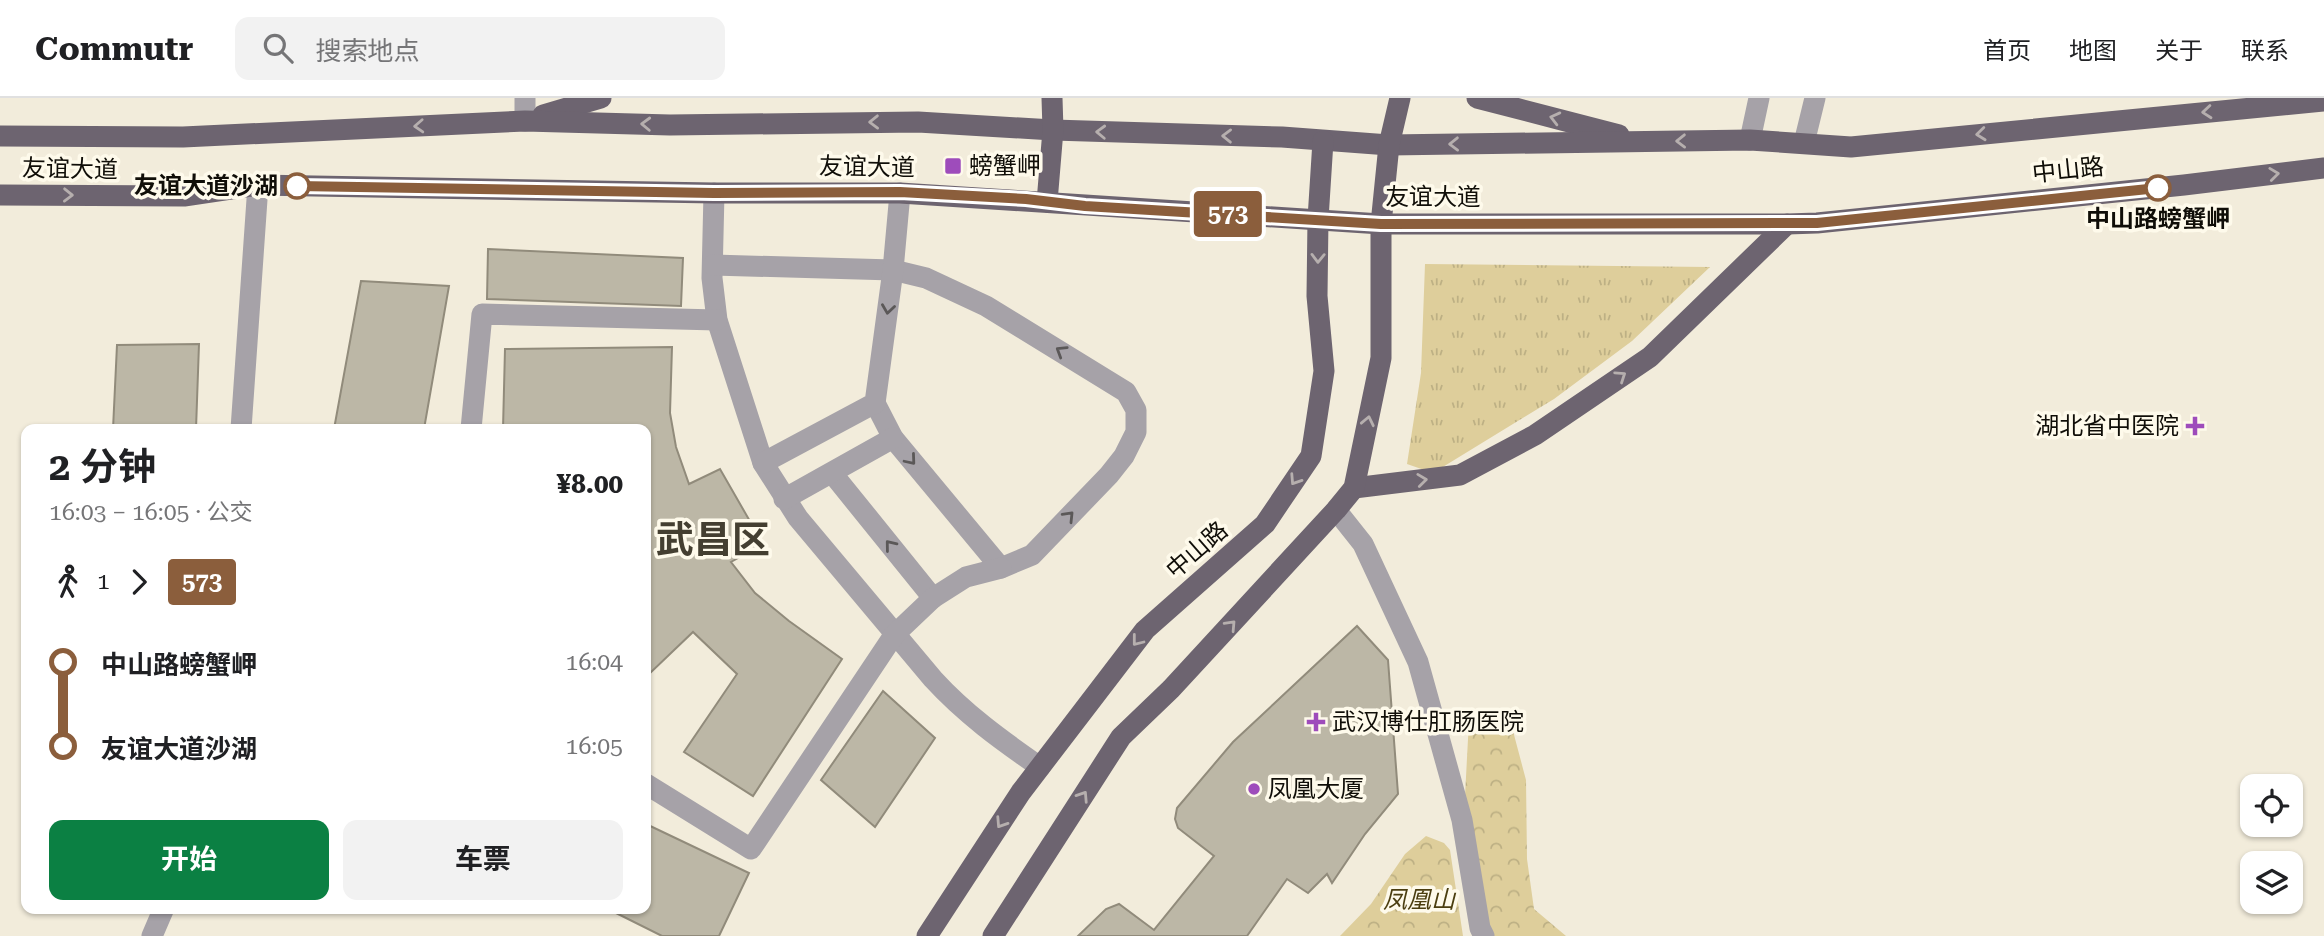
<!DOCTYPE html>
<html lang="zh">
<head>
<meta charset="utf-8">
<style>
  body { margin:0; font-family:"Roboto Serif","Noto Sans SC",serif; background:#f2f2f2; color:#202124; height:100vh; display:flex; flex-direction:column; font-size:26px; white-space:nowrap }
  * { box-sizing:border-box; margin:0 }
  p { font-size:23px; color:#757577 }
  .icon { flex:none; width:38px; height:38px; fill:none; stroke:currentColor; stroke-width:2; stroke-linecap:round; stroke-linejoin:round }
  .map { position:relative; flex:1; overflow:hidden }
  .side { position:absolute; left:21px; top:326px; width:630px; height:490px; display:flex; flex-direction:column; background:#fff; border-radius:14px; box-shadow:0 2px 5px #0004 }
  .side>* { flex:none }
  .badge { padding:0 14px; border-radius:5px; font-size:24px; line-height:46px }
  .fabs { position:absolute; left:2240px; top:676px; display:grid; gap:14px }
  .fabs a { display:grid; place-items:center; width:63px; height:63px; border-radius:14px; background:#fff; box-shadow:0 2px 5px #0004; font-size:35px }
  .map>.badge { position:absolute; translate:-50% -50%; box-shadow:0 0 0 4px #fff }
  .legs { display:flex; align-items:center; gap:10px; height:77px; padding:0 28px; font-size:23px }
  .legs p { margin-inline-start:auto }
  .summary { display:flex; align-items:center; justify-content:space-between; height:119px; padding:0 28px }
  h1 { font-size:38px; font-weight:700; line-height:52px }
  .action { display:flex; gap:14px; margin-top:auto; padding:14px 28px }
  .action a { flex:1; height:80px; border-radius:14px; background:#0b8043; color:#fff; font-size:28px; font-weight:700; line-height:80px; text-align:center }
  .action a+a { background:#f2f2f2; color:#202124 }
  ul { padding:0 28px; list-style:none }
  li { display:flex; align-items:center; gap:24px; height:84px; font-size:26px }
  li i { display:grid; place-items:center; width:10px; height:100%; margin:0 9px; background:currentColor }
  li i::after { content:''; width:18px; height:18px; margin:-9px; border:5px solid; border-radius:50%; background:#fff }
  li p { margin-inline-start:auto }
  li:first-child i { background:linear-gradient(#0000 50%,currentColor 0) }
  li:last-child i { background:linear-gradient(currentColor 50%,#0000 0) }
  header { display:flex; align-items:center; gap:42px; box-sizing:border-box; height:98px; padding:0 35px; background:#fff; border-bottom:2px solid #e0e0e0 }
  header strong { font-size:33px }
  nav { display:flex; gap:38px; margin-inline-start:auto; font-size:24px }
  .search { width:490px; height:63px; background:#f2f2f2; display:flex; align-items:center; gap:18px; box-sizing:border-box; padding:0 24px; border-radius:14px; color:#757577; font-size:26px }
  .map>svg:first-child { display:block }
</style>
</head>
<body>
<header>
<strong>Commutr</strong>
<div class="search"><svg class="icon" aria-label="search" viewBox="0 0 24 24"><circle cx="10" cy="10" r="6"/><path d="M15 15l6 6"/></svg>搜索地点</div>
<nav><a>首页</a><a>地图</a><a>关于</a><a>联系</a></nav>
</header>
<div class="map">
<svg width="2324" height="838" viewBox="0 0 2324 838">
  <defs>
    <pattern id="grass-tufts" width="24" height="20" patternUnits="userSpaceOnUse" patternTransform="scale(1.75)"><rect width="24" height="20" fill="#dece9b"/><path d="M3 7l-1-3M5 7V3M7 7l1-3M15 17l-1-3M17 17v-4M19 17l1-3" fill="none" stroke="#bdb084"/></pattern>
    <pattern id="forest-crowns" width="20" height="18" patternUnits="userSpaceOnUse" patternTransform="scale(1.75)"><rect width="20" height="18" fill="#dece9b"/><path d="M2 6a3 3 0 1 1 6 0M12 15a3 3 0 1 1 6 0" fill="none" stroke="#bdb084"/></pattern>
  </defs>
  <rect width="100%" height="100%" fill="#f2ecdb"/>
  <path fill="url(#grass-tufts)" d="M1425,166L1710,169L1632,243L1554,301L1433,375L1407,366L1421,275Z"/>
  <g fill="url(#forest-crowns)">
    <path d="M1469,622L1513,633L1526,682L1527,761L1534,811L1566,838H1483L1464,717Z"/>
    <path d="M1426,738L1444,745L1450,752L1463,838H1340L1371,806L1405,756Z"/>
  </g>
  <g fill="#bcb7a6" stroke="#918b7b" stroke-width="2">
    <path d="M488,151L683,160L681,208L487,201Z"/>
    <path d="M361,183L449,188L424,331H334Z"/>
    <path d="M199,246L196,331H113L117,247Z"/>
    <path d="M672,249L670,315L676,349L689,386L720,371L763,446L731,464L755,495L789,523L842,561L753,698L684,654L737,576L693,534L646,579V331H503L505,251Z"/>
    <path d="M1357,528L1388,562L1398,696L1365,736L1332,785L1327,776L1308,795L1287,781L1247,838H1078L1106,811L1119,806L1154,832L1214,758L1178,730L1175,721L1177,710L1233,644Z"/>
    <path d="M883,593L935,640L875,729L821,682Z"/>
    <path d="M646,726L749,775L719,838H662L606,810H646Z"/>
  </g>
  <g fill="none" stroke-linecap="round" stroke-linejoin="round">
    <g stroke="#a6a2a8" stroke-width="21">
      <path d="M525,23V0"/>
      <path d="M1750,42L1759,0"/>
      <path d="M1804,45L1815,0"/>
      <path d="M714,95L712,180L717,222L763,365L798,420L933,581C965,616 1001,642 1040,669"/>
      <path d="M713,167L893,172L926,180L986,208L1126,294L1136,312V334L1124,358L1109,377L1032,457L1001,470L893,340L875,305"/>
      <path d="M241,331L258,87"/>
      <path d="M471,331L482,216L717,222"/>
      <path d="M763,365L875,305L893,172L900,95"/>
      <path d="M832,375L933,500"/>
      <path d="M784,401L893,340"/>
      <path d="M1336,412L1363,446L1418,564L1462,722L1480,830L1484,838"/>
      <path d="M646,686L751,751L894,537L933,500L966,479L1001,470"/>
      <path d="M152,838L164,810"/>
    </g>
    <g stroke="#6d6470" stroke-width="21">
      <path d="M1477,0L1619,37"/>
      <path d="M543,17L601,0"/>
      <path d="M0,38L183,39L525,23L670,27L918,24L1053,32L1282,39L1389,47L1750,42L1851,49L2324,3"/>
      <path d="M0,97L184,98L258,87L714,95H900L1381,126H1787L1817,125L2184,87L2324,70"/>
      <path d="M1047,104L1053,32L1052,0"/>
      <path d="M1354,390L1460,377L1535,337L1650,259L1787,126"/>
      <path d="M927,838L1021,694L1145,532L1265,426L1311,358L1324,273L1317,198L1318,121L1323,43"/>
      <path d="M993,838L1121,639L1171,591L1336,412L1354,390L1381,260V126L1389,47L1400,0"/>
    </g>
  </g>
  <defs><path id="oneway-chevron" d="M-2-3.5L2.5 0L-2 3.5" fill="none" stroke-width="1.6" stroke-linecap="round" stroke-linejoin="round" transform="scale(1.75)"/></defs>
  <g stroke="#b6afae">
    <use href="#oneway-chevron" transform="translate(2207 14) rotate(175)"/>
    <use href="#oneway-chevron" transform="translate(1555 20) rotate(-166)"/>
    <use href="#oneway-chevron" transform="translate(874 24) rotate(179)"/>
    <use href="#oneway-chevron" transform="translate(646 26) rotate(-178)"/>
    <use href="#oneway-chevron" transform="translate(419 28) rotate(177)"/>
    <use href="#oneway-chevron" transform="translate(1101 34) rotate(-178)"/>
    <use href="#oneway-chevron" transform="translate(1981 36) rotate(174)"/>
    <use href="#oneway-chevron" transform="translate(1227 38) rotate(-179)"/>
    <use href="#oneway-chevron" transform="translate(1681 43) rotate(179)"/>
    <use href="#oneway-chevron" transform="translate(1454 46) rotate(179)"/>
    <use href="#oneway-chevron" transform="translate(2274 76) rotate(-7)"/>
    <use href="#oneway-chevron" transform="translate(68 97) rotate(1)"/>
    <use href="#oneway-chevron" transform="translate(1318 160) rotate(91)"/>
    <use href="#oneway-chevron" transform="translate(1621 278) rotate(-34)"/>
    <use href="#oneway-chevron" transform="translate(1368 323) rotate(-78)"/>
    <use href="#oneway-chevron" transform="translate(1295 382) rotate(123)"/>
    <use href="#oneway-chevron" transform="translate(1422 382) rotate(-7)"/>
    <use href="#oneway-chevron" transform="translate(1231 527) rotate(-47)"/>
    <use href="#oneway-chevron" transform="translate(1137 543) rotate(128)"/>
    <use href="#oneway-chevron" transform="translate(1083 698) rotate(-57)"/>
    <use href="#oneway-chevron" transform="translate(1001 725) rotate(123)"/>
  </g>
  <g stroke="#5b5858">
    <use href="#oneway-chevron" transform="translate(888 211) rotate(98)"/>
    <use href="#oneway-chevron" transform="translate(1061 253) rotate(-148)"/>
    <use href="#oneway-chevron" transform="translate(911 362) rotate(50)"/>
    <use href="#oneway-chevron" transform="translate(1069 418) rotate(-46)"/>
    <use href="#oneway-chevron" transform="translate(890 447) rotate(-129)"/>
  </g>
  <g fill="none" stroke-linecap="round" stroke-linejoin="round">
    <g stroke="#fff" stroke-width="16">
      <path id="line-1" d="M297,88L714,95L900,94L1026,101L1085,108L1381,126L1817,125L2158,90"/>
    </g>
    <use href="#line-1" stroke="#8b5e3c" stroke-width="10"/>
  </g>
  <g fill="#9e4cbb" stroke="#fefaeb" stroke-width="2.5">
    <rect x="944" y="59" width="18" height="18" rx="3.5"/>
    <path d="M2191.5 317.5h7v7h7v7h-7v7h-7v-7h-7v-7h7z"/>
    <path d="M1312.5 613.5h7v7h7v7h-7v7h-7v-7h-7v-7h7z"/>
    <circle cx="1254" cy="691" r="7"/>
  </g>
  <g fill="#fff" stroke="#8b5e3c" stroke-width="3.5">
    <circle cx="297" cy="88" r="12"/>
    <circle cx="2158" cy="90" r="12"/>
  </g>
  <g text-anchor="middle" stroke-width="7" stroke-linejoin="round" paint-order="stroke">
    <g font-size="24" fill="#100e08" stroke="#fefaeb" text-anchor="start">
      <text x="969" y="76">螃蟹岬</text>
      <text x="2179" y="336" text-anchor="end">湖北省中医院</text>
      <text x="1332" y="632">武汉博仕肛肠医院</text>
      <text x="1268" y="699">凤凰大厦</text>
    </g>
    <g font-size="24" fill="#100e08" stroke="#fefaeb">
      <text transform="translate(867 69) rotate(1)" y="8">友谊大道</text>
      <text transform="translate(70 71) rotate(1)" y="8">友谊大道</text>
      <text transform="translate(2068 72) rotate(-6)" y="8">中山路</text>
      <text x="1433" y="107">友谊大道</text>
      <text transform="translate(1197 452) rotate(-41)" y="8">中山路</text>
    </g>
    <g font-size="24" font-weight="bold" fill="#100e08" stroke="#fefaeb" text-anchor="end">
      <text x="278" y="96">友谊大道沙湖</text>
      <text x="2158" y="129" text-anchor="middle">中山路螃蟹岬</text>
    </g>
    <g font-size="24" font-style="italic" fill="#4b3e10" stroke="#fefaeb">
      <text x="1419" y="810">凤凰山</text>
    </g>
    <g font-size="38" font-weight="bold" fill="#443f31" stroke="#fefaeb">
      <text x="713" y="455">武昌区</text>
    </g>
  </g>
</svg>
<div class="fabs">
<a><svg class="icon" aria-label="locate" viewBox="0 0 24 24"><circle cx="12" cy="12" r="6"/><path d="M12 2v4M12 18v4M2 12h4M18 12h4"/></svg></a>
<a><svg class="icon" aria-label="layers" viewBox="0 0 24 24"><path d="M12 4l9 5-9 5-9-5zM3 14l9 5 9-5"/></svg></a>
</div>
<b class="badge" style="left:1228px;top:116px;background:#8b5e3c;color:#fff">573</b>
<section class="side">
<div class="summary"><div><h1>2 分钟</h1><p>16:03 – 16:05 · 公交</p></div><b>¥8.00</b></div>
<div class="legs"><svg class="icon" aria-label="walk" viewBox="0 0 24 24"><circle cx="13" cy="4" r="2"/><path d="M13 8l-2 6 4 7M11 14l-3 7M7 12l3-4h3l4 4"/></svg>1<svg class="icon" aria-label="forward" viewBox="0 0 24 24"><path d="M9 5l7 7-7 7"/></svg><b class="badge" style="background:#8b5e3c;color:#fff">573</b></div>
<ul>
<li><i style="color:#8b5e3c"></i><b>中山路螃蟹岬</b><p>16:04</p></li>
<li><i style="color:#8b5e3c"></i><b>友谊大道沙湖</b><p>16:05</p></li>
</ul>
<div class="action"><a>开始</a><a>车票</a></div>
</section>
</div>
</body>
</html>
